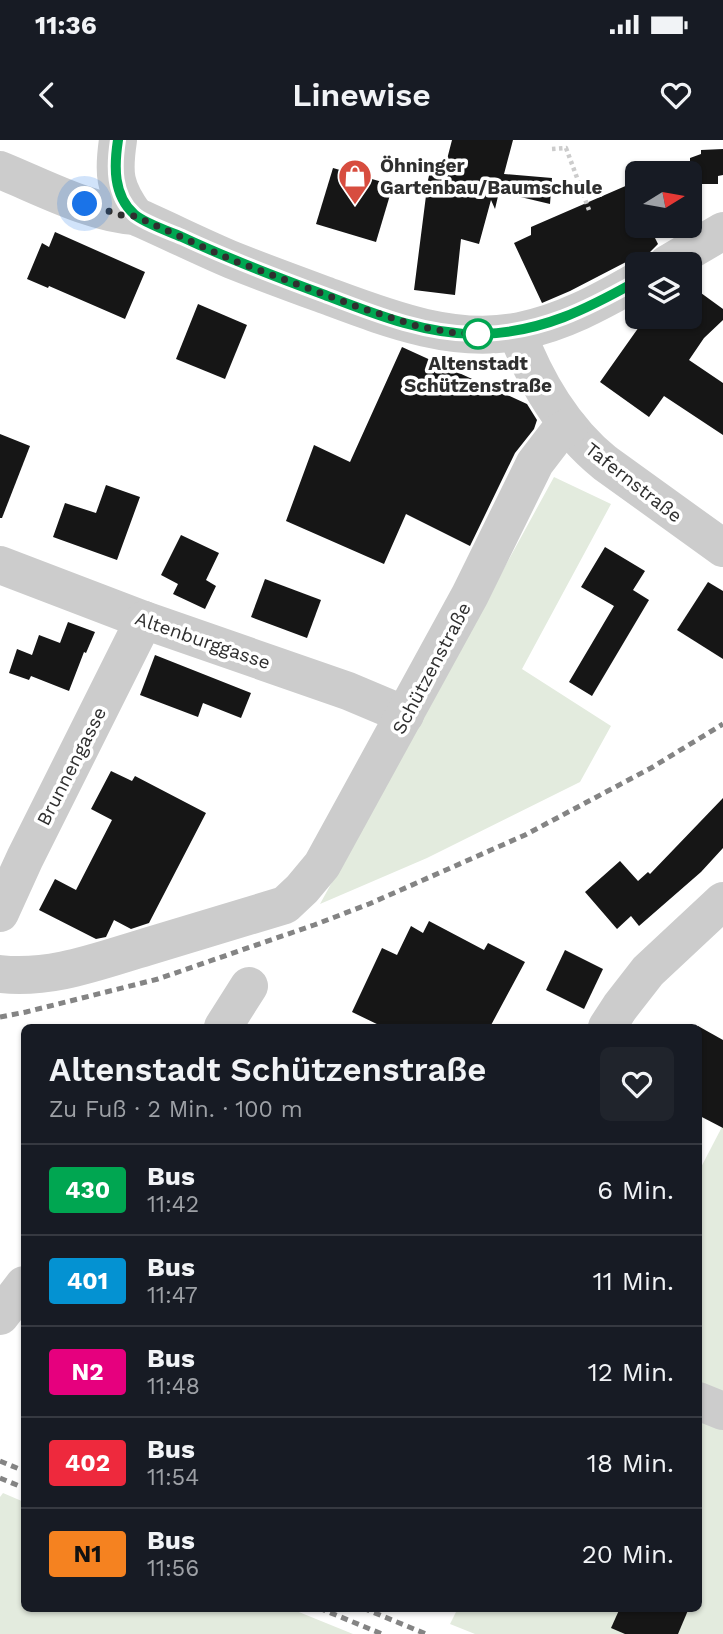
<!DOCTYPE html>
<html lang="de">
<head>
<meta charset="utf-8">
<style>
  body { margin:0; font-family:"Work Sans",sans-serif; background:#20242c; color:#f1f3f6; height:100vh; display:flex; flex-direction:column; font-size:26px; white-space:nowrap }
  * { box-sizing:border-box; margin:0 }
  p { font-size:23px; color:#9ea1a6 }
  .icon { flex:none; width:38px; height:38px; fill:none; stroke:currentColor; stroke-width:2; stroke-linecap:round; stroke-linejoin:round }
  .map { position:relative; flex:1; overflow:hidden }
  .side { position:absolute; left:21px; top:884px; width:681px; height:588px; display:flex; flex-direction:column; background:#171b24; border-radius:10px; box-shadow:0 2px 5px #0004 }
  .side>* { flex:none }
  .badge { padding:0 14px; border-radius:5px; font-size:24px; line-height:46px }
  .needle { width:46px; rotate:79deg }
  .tools { position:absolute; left:625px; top:21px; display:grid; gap:14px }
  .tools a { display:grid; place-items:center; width:77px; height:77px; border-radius:10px; background:#171b24; box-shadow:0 2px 5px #0004; font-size:35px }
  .you { position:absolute; width:35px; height:35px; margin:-18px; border:5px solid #fff; border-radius:50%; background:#1a73e8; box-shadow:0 0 0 10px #1a73e833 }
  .map>.badge { position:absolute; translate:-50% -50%; box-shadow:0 0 0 4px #fff }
  .round { display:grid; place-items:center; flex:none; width:74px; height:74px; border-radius:10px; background:#20242c }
  .head { display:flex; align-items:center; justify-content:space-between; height:119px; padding:0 28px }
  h1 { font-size:33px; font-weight:600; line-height:52px }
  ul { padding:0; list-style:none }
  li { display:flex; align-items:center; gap:21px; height:91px; padding:0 28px; border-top:2px solid #363941 }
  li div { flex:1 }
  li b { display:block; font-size:26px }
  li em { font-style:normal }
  li .badge { min-width:77px; font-weight:700; text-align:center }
  .status { display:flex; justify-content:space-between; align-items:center; height:49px; padding:0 35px; background:#171b24; direction:ltr }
  .status svg { height:19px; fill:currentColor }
  header { display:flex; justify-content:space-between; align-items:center; height:91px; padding:0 28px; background:#171b24; font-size:32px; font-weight:600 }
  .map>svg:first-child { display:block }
</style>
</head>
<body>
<div class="status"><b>11:36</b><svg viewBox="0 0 49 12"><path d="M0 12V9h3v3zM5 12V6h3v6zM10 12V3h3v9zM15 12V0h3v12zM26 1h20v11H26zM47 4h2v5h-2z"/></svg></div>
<header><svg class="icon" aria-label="back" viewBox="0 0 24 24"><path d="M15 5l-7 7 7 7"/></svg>Linewise<svg class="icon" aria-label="heart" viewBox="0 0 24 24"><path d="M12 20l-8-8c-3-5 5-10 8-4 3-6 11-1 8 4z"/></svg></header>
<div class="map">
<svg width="723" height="1494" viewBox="0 0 723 1494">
  <rect width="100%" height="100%" fill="#fff"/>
  <g fill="#e3ebde">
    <path d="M554,337L611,364L522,529L611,586L580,642L427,718L320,764Z"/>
    <path d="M723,985V1264L698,1254V1033Z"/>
    <path d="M698,1270L723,1280V1494H475L450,1484L458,1468H698Z"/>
    <path d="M3,1353L24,1362V1468H289L353,1494H0V1357Z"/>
  </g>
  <g fill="#161616">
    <path d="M452,0H513L504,34L552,38L550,64L499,52L495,69L491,60L479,104L461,99L455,155L414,150L428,40L432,23L445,27Z"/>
    <path d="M723,9V35L718,36V44H690V18L701,14V10Z"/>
    <path d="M333,28L393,45L376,102L316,84Z"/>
    <path d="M637,41V86H649L658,104L648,114L626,122L570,151L542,163L514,103L531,95V87Z"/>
    <path d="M55,92L145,132L125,179L49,146L48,148L27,139L42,103L49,107Z"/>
    <path d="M690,145L723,169V180L704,198L689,220L723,243V295L664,256L649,277L600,242L646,177H690Z"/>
    <path d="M198,164L247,185L225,239L176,219Z"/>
    <path d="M402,207L527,264L537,280L534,289L515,313L470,406L406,374L384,424L286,381L314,305L350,322Z"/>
    <path d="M0,294L30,306L2,378H0Z"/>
    <path d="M106,345L140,357L117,420L53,397L65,363L96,373Z"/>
    <path d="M181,395L219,413L206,440L216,446L205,469L173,454L178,444L161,435Z"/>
    <path d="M605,407L645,431L633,450L649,460L592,556L569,542L614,466L581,447Z"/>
    <path d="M265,439L321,460L307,498L251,477Z"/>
    <path d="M708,442L723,451V519L677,490Z"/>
    <path d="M68,482L95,492L86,513L84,512L69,551L31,536L29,540L9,533L17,509L32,515L39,495L60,503Z"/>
    <path d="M155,515L251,553L241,578L203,563L198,577L140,555Z"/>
    <path d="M111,631L132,641L135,636L206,673L149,783L131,789L114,780L106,797L96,799L39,770L55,739L76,750L112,680L91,669Z"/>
    <path d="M723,658V708L701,732L639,786L631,776L617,789L585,752L620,721L638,741L648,732L650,734Z"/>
    <path d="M429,781L484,810L488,803L525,822L490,887H383L352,872L382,808L397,815L411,786L423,793Z"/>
    <path d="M565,810L603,829L584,869L546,850Z"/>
    <path d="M698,886L723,900V988L698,975Z"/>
    <path d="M620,1468H689L678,1494H625L611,1488Z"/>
  </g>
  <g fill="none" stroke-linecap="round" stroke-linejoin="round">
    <path stroke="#ccc" stroke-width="4.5" stroke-dasharray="3.5 3.5" stroke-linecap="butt" d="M552,9L566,8L589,70"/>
    <g stroke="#ccc" stroke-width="38">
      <path d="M118,0C113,34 114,47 135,76"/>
      <path d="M0,30C42,47 90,73 135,76C167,90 199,106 232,120C262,132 292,143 322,154C384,177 453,205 520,191C562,183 600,162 637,141"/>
      <path d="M667,124L723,91"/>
      <path d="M517,192C535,241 564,290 605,323L723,408"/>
      <path d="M0,425L144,480L348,551L405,575"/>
      <path d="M0,773L25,718L144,480"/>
      <path d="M0,834C50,840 99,821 146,807C192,793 238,779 285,765L302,749L322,725L470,455L535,323L558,293L569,287"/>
      <path d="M223,887L249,846"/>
      <path d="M607,887L620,867L648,831L723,761"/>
      <path d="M0,1176L24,1145"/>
      <path d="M698,1261L723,1271"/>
    </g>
    <g stroke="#848484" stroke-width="5" stroke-dasharray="7 5" stroke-linecap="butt">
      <path d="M0,877L26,872L158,839L314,785L369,764L525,695L651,628L723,584"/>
      <path d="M0,1321L24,1331"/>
      <path d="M0,1338L24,1348"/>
      <path d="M319,1468L382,1494"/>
      <path d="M363,1468L426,1494"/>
    </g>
  </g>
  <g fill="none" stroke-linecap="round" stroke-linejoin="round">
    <g stroke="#fff" stroke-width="16">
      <path id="line" d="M118,0C114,26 113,55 134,74C142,82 170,92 182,97C229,119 276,137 325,155C374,174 429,196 483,194C542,192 587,169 637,141"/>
    </g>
    <use href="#line" stroke="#00a651" stroke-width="10"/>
    <path stroke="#2f2f2f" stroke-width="7" stroke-dasharray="0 12.6" d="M85,64L121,75L135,76L232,120L361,168L417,186L455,193L484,194H478"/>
  </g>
  <defs>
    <g id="shop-pin" transform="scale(1.75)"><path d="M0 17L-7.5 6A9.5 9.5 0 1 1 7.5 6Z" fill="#d74d3f" stroke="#fff"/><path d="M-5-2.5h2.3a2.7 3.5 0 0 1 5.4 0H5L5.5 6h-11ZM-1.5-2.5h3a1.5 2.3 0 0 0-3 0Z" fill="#fff"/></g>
  </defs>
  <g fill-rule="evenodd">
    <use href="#shop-pin" x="355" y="36"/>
  </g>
  <circle fill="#fff" stroke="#00a651" stroke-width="3.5" cx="478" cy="194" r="14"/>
  <g text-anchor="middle" stroke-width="7" stroke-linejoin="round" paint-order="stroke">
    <g font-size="19" font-weight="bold" fill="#2f2f2f" stroke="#fff" text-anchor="start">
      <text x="380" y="32">Öhninger<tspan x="380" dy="22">Gartenbau/Baumschule</tspan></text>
    </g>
    <g font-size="19" font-weight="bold" fill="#2f2f2f" stroke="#fff">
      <text x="478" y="230">Altenstadt<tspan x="478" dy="22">Schützenstraße</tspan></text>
    </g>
    <g font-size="19" fill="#2f2f2f" stroke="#fff">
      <text transform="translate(634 342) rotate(38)" y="7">Tafernstraße</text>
      <text transform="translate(203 500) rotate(19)" y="7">Altenburggasse</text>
      <text transform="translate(431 528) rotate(-62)" y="7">Schützenstraße</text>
      <text transform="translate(71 626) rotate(-63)" y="7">Brunnengasse</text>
    </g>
  </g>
</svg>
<div class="tools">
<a><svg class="needle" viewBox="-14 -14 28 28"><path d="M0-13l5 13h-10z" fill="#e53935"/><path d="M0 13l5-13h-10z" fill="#9ea1a6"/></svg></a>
<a><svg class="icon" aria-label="layers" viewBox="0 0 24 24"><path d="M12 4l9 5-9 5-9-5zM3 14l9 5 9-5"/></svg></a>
</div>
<div class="you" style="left:85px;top:64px"></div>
<section class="side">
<div class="head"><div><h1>Altenstadt Schützenstraße</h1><p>Zu Fuß · 2 Min. · 100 m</p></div><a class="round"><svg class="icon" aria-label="heart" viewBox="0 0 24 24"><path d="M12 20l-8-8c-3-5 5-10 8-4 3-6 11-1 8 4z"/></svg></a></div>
<ul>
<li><span class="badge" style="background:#00a651;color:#fff">430</span><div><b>Bus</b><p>11:42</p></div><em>6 Min.</em></li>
<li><span class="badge" style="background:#0492d2;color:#fff">401</span><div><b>Bus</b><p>11:47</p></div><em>11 Min.</em></li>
<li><span class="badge" style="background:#e6007e;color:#fff">N2</span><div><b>Bus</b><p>11:48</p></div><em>12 Min.</em></li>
<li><span class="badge" style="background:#ee293d;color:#fff">402</span><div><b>Bus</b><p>11:54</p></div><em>18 Min.</em></li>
<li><span class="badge" style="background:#f58220;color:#111">N1</span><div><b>Bus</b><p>11:56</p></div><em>20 Min.</em></li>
</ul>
</section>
</div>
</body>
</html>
